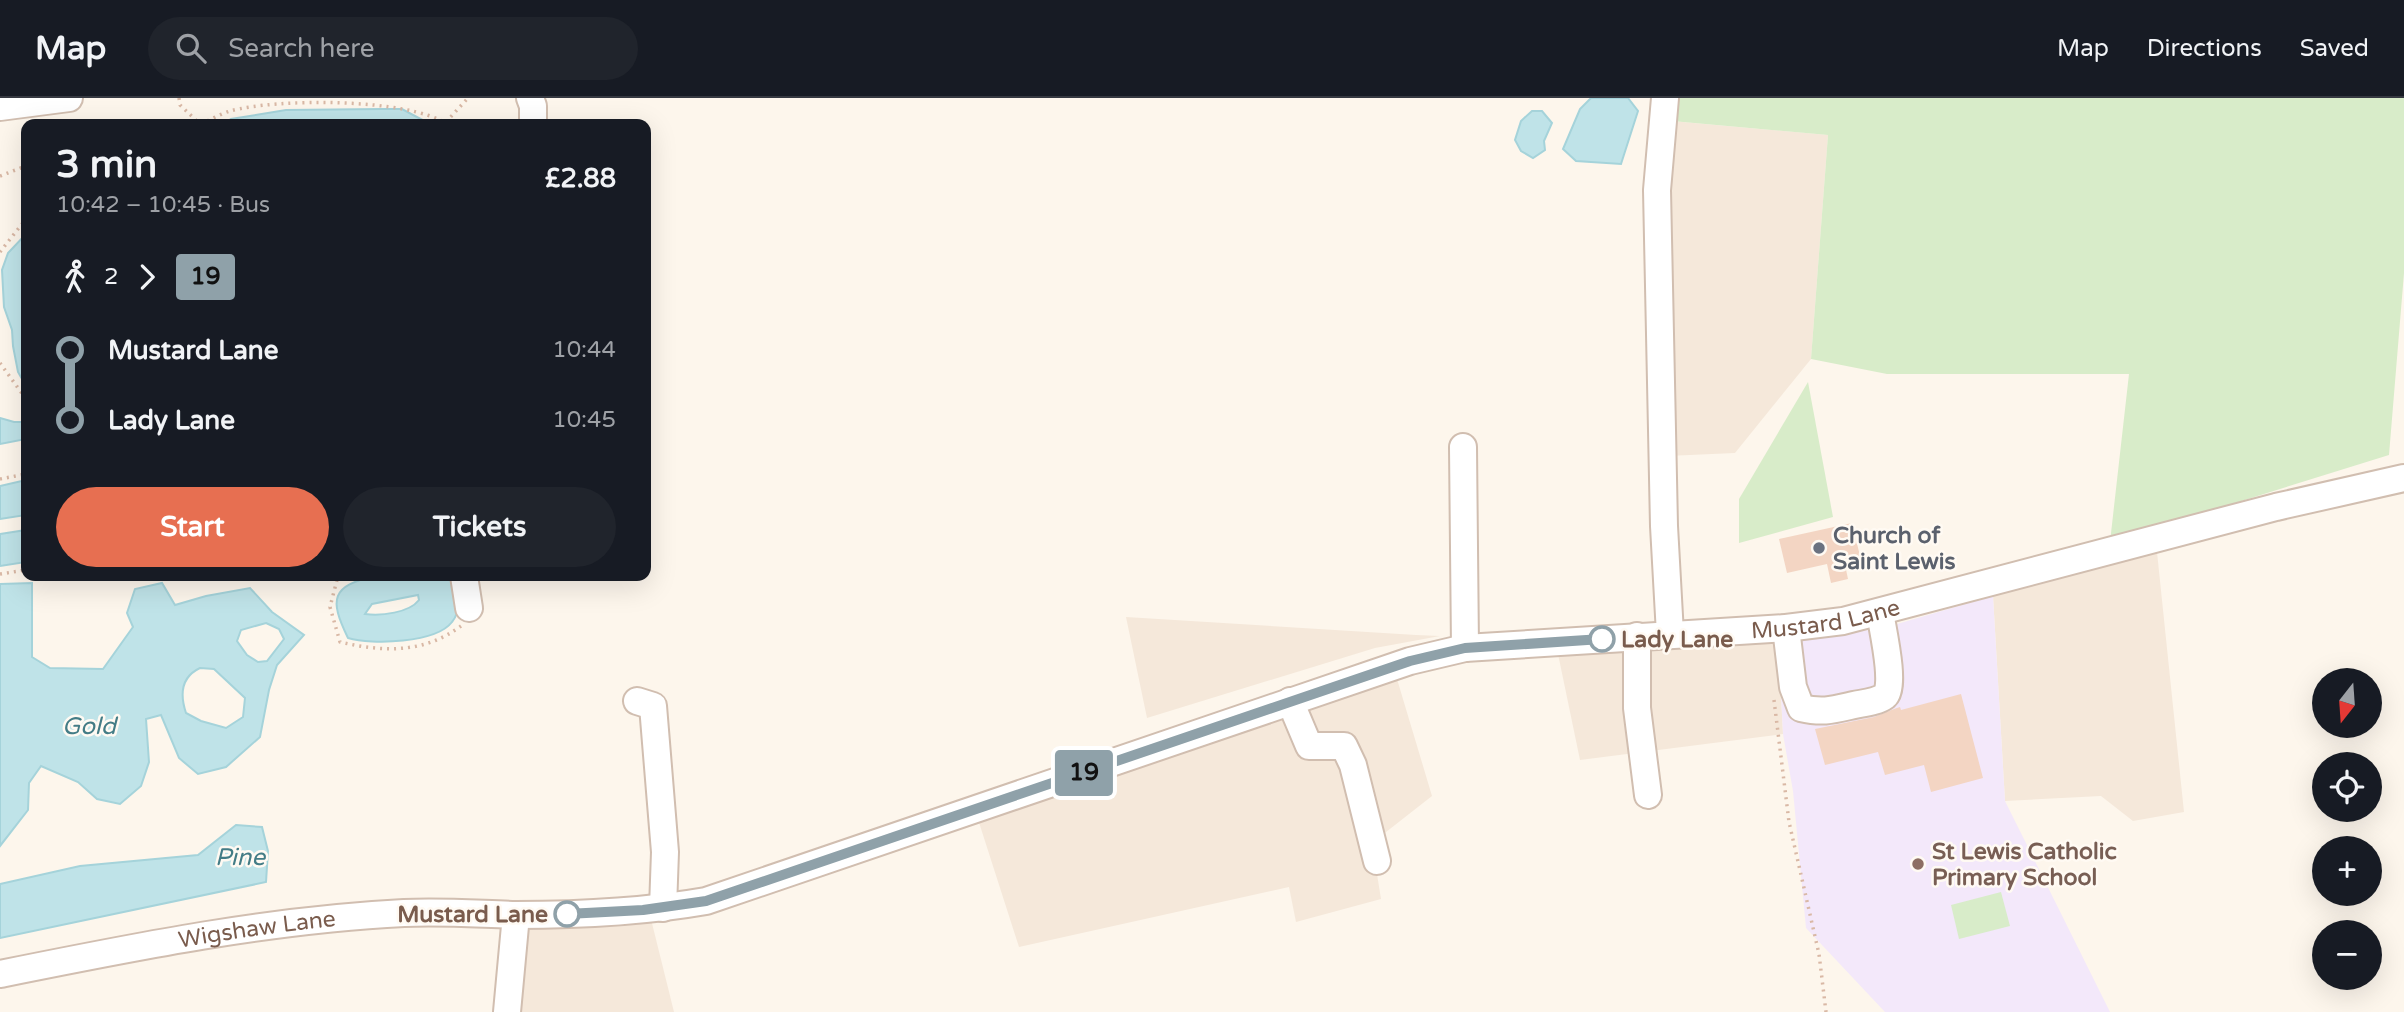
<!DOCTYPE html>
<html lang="en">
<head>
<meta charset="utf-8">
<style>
  body { margin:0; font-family:"Varela Round",sans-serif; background:#20242c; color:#f1f3f6; height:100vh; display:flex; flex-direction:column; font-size:26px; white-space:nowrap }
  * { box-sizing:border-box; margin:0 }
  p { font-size:23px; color:#9ea1a6 }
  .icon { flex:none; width:38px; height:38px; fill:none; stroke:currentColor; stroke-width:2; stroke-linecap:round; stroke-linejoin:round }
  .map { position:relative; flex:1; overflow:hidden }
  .drawer { position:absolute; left:21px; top:21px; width:630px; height:462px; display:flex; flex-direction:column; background:#171b24; border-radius:14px; box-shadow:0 7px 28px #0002 }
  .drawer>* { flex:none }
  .badge { padding:0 14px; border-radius:5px; font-size:24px; line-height:46px }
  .needle { width:46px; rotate:197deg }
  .tools { position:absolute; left:2312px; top:570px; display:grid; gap:14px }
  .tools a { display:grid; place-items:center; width:70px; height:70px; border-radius:50%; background:#171b24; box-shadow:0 7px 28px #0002; font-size:35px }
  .map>.badge { position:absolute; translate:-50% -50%; box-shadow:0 0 0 4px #fff }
  .legs { display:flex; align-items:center; gap:10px; height:77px; padding:0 35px; font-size:23px }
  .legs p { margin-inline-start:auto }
  .summary { display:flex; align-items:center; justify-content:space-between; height:119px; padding:0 35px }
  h1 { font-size:38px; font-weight:700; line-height:52px }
  .action { display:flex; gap:14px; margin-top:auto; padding:14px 35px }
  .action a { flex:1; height:80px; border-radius:42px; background:#e76f51; color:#fff; font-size:28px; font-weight:700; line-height:80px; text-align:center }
  .action a+a { background:#20242c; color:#f1f3f6 }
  ul { padding:0 35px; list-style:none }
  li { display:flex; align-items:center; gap:24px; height:70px; font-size:26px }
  li i { display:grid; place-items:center; width:10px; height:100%; margin:0 9px; background:currentColor }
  li i::after { content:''; width:18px; height:18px; margin:-9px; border:5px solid; border-radius:50%; background:#171b24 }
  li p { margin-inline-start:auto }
  li:first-child i { background:linear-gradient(#0000 50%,currentColor 0) }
  li:last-child i { background:linear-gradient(currentColor 50%,#0000 0) }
  header { display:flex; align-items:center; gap:42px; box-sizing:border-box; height:98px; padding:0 35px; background:#171b24; border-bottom:2px solid #363941 }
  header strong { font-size:33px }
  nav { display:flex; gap:38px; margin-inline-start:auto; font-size:24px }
  .search { width:490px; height:63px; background:#20242c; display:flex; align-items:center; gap:18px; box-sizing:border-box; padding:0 24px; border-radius:38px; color:#9ea1a6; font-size:26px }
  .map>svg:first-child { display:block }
</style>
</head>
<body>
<header>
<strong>Map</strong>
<div class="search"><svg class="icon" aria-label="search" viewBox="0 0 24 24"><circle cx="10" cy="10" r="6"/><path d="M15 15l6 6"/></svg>Search here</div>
<nav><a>Map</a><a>Directions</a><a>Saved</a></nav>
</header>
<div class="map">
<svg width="2404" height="914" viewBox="0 0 2404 914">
  <rect width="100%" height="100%" fill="#fdf6ec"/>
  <g fill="#f5e8da">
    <path d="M1671,23L1828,37L1811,261L1735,355L1667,358L1665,101Z"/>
    <path d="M2157,454L2184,714L2133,723L2101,698L2005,703L1993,498Z"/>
    <path d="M1126,519L1416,537L1440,538L1375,550L1147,620Z"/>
    <path d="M1778,541L1783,636L1580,662L1558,556Z"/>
    <path d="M1397,581L1432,698L1372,745L1381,801L1296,824L1289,789L1019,849L975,712Z"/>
    <path d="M646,801L674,914H504L515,808Z"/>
  </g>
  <path fill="#f3e8fa" d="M1993,498L2005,703L2110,914H1885L1806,830L1793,693L1783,636L1778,541L1880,531Z"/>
  <g fill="#d8ecc9">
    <path d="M1674,0H2404V175L2389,357L2110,444L2129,276H1887L1811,261L1828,37L1672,23Z"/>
    <path d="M1808,284L1833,419L1739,445V401Z"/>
    <path d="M2001,794L2010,828L1959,841L1951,807Z"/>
  </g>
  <g fill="#bfe3e8" stroke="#a5d3da" stroke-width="2" fill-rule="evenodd">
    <path d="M1591,0H1628L1638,13L1621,66L1576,63L1563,51L1580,11Z"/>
    <path d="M383,11H402L430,26H224L231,21L286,12Z"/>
    <path d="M1532,13H1542L1552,25L1544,43L1545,52L1533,60L1521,53L1515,42L1521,23Z"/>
    <path d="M26,136V288L18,274L13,248L12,232L4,209L2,172L8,155Z"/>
    <path d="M0,320L14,324H26V341L0,346Z"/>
    <path d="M26,382V417L0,421V388Z"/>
    <path d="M26,432V464L0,468V436Z"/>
    <path d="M375,478H451C457,492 463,511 452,524C436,545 372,547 348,540C329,501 331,488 375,478ZM418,497L419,502C409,515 381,518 365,516L372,506Z"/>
    <path d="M32,485V559L50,570L103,571L133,529L127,515L135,491L162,485L175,507L206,498L250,490L272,514L304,537L277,567L269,592L260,639L226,669L198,676L179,660L161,617L146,621L149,664L141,688L120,706L97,701L78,684L41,668L29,685L28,712L0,748V486ZM266,525L279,531L284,541L267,563L258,564L247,557L237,543L241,532ZM200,570L214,571L245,600L243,619L226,630L201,623L186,615C180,597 181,579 200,570Z"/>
    <path d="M236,727L262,729L268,753L266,784L0,840V786L80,768L198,757Z"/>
  </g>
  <g fill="#f3d5c3">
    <path d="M1852,425L1860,458L1844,462L1848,481L1831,485L1827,466L1787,475L1779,441Z"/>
    <path d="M1961,596L1983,680L1931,694L1924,667L1885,677L1878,654L1825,667L1815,631L1874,619L1894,611L1900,609L1901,612Z"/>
  </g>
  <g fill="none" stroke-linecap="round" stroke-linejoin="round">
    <g stroke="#d1beb0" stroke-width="30">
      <g id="minor">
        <path d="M530,0L533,8V26"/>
        <path d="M1665,0L1657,92L1664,428L1670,536"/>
        <path d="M0,9L69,0"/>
        <path d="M1463,349L1465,550"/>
        <path d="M464,478L469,510"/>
        <path d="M1786,530L1793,589L1801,610C1823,615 1832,612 1854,607C1863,605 1877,604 1885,598C1896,588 1882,529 1880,514"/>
        <path d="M1637,538V610L1648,697"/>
        <path d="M637,603L653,608L665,754L663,810"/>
        <path d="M1290,603L1309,648H1344L1353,667L1377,763"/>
        <path id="s1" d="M0,876C134,849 267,822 404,815C441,813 479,816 516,817C580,817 643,814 706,803L1410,563L1465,550L1786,530L1843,523L2276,409L2404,380"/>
        <path d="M507,914L516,817"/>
      </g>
    </g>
    <g stroke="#d9b8a5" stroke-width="3.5" stroke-dasharray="2 5" stroke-linecap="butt">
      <path d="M179,0L180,7L200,26"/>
      <path d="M446,24L468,0"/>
      <path d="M201,26C210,22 220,16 230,13C278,0 408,0 447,26"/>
      <path d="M0,78L26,68"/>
      <path d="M0,154L26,121"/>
      <path d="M0,265L26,301"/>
      <path d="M0,381L26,376"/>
      <path d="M0,476L26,472"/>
      <path d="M341,478H338L330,509L340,544C383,554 423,556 461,528"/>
      <path d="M1774,602L1789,724L1819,856L1826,914"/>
    </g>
    <use href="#minor" stroke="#fff" stroke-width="26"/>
  </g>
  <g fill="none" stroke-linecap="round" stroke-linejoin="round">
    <g stroke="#fff" stroke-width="16">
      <path id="line-1" d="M567,816L643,812L706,803L1410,563L1465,550L1602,541"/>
    </g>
    <use href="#line-1" stroke="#8fa1a9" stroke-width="10"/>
  </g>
  <circle fill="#6b7280" stroke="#fffaf3" stroke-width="2.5" cx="1819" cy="450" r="7"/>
  <g fill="#fff" stroke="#8fa1a9" stroke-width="3.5">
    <circle cx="1602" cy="541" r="12"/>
    <circle cx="567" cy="816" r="12"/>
  </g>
  <circle fill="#8d6e63" stroke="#fffaf3" stroke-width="2.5" cx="1918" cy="766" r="7"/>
  <g text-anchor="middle" stroke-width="5" stroke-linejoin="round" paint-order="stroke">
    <g font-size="23" font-weight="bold" fill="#5b616d" stroke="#fffaf3" text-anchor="start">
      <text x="1833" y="445">Church of<tspan x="1833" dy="26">Saint Lewis</tspan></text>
    </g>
    <g font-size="23" fill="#7a5c4d" stroke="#fffaf3">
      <text dy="8" stroke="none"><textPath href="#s1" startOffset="1874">Mustard Lane</textPath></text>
      <text dy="8" stroke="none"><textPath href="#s1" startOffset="261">Wigshaw Lane</textPath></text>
    </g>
    <g font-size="23" font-weight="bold" fill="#7a5c4d" stroke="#fffaf3" text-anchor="start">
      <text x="1621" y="549">Lady Lane</text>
      <text x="548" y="824" text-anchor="end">Mustard Lane</text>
    </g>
    <g font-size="23" font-weight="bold" fill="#785e54" stroke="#fffaf3" text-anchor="start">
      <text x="1932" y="761">St Lewis Catholic<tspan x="1932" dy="26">Primary School</tspan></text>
    </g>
    <g font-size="24" font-style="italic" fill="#437c86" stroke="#fffaf3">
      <text x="89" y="636">Gold</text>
      <text x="240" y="767">Pine</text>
    </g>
  </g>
</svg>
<div class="tools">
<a><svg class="needle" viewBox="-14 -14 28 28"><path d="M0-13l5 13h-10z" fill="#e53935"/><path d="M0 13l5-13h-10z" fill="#9ea1a6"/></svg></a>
<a><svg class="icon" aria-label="locate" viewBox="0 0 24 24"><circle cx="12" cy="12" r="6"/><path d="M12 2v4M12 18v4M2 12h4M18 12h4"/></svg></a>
<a>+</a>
<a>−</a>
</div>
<b class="badge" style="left:1084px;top:675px;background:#8fa1a9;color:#111">19</b>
<section class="drawer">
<div class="summary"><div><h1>3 min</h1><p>10:42 – 10:45 · Bus</p></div><b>£2.88</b></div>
<div class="legs"><svg class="icon" aria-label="walk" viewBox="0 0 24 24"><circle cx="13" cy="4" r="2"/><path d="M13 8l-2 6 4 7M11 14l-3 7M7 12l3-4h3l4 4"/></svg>2<svg class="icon" aria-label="forward" viewBox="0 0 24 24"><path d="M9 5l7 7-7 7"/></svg><b class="badge" style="background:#8fa1a9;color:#111">19</b></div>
<ul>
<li><i style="color:#8fa1a9"></i><b>Mustard Lane</b><p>10:44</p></li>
<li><i style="color:#8fa1a9"></i><b>Lady Lane</b><p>10:45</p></li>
</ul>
<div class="action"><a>Start</a><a>Tickets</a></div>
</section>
</div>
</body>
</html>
